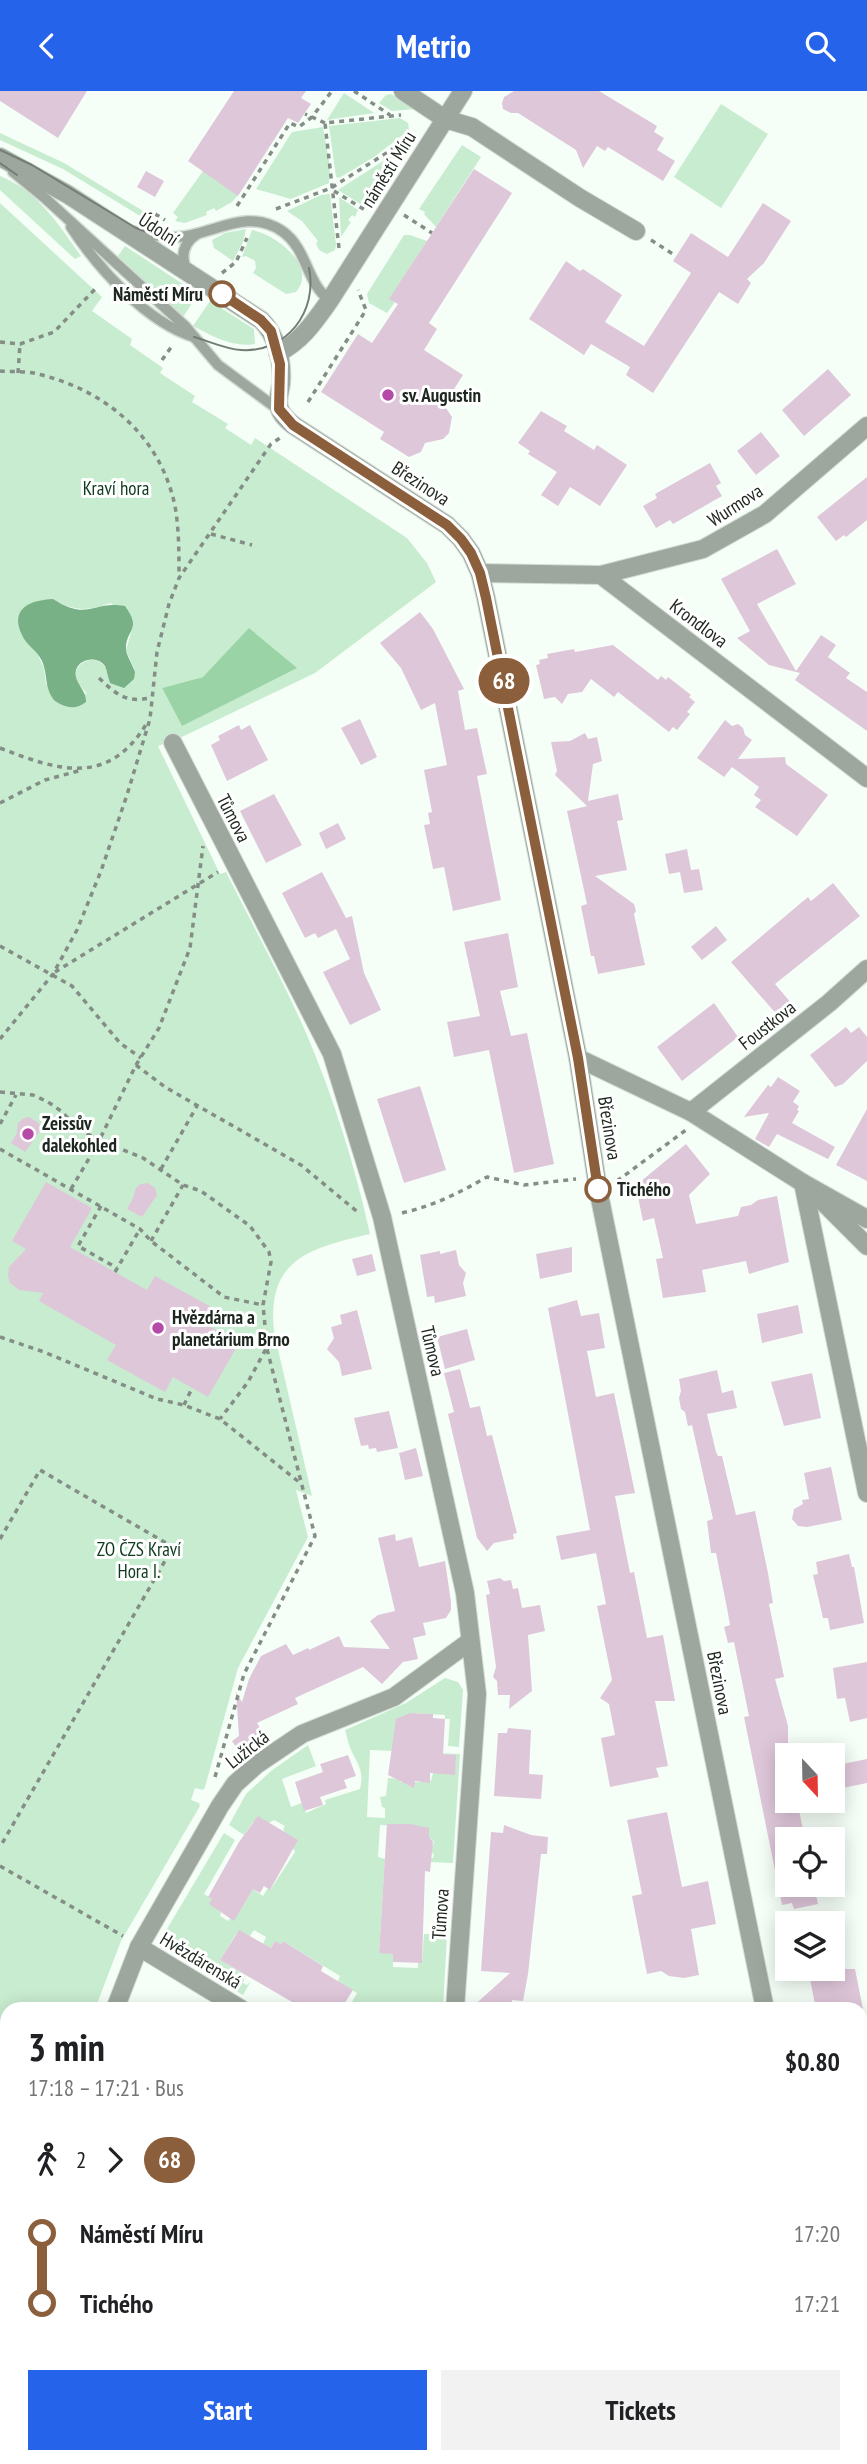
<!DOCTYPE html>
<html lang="en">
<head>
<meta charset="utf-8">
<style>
  body { margin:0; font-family:"PT Sans Narrow",sans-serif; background:#f2f2f2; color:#202124; height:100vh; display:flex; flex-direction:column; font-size:26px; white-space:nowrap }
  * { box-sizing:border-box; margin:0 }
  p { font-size:23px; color:#757577 }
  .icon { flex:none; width:38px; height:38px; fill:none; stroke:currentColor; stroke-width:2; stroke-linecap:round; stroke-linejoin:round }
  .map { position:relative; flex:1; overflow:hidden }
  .sheet { position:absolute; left:0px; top:1911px; width:868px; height:462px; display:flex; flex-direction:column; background:#fff; border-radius:21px 21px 0 0; box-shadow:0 4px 18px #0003 }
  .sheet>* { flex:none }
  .badge { padding:0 14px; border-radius:23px; font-size:24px; line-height:46px }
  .needle { width:46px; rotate:158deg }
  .buttons { position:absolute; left:775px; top:1652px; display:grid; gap:14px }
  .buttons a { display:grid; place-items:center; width:70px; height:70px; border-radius:0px; background:#fff; box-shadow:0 4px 18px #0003; font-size:35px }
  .map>.badge { position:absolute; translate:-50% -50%; box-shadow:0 0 0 4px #fff }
  .legs { display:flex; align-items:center; gap:10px; height:77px; padding:0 28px; font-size:23px }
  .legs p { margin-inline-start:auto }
  .overview { display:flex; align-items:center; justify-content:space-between; height:119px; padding:0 28px }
  h1 { font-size:38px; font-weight:700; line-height:52px }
  .action { display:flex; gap:14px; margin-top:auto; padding:14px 28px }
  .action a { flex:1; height:80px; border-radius:0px; background:#2563eb; color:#fff; font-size:28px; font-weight:700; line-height:80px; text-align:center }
  .action a+a { background:#f2f2f2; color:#202124 }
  ul { padding:0 28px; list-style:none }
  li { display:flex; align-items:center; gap:24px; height:70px; font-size:26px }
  li i { display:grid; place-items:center; width:10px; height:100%; margin:0 9px; background:currentColor }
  li i::after { content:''; width:18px; height:18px; margin:-9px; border:5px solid; border-radius:50%; background:#fff }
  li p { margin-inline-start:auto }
  li:first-child i { background:linear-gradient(#0000 50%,currentColor 0) }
  li:last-child i { background:linear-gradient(currentColor 50%,#0000 0) }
  header { display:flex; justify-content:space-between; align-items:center; height:91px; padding:0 28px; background:#2563eb; color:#fff; font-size:32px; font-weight:700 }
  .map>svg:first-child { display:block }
</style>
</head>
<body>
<header><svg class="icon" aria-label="back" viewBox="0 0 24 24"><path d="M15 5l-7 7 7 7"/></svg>Metrio<svg class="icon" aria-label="search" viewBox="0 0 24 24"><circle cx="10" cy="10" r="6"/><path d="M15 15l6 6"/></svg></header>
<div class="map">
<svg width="867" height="2373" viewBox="0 0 867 2373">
  <rect width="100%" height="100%" fill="#f5fff7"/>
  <g fill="#c8eccf" fill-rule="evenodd">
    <path d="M344,2L374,22L327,29Z"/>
    <path d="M391,3L415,18L392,20L379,12L386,4Z"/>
    <path d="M721,13L768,43L721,117L674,86Z"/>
    <path d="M400,27L408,32L409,39L374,66L339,87L336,86L329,35Z"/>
    <path d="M323,36L330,76L329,92L291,108L256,98L292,41Z"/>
    <path d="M0,42L64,72L153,126L150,131L63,78L0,49Z"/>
    <path d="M462,54L481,66L436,136L424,123L425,121L419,118Z"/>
    <path d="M394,63L368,103L365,102L362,114L338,99Z"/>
    <path d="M203,80L238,104L232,111L216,120L214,117L206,121L207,124L185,132L175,130L178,126L173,122Z"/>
    <path d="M0,85C38,100 58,133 81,165L75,168L0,99Z"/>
    <path d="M330,103L336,154L335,159L327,163L319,159L316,152L318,150L302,130L287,120L321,104Z"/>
    <path d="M339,106L358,119L355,126L352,124L348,129L351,131L341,146Z"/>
    <path d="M0,112L102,206L92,220L132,248L130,254L163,277L160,282L195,305L192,311L228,333L225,337L251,354L255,347L407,447L427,472L436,491L315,582L184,645L158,655L220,783L226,781C253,835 283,889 307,944C334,1008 355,1075 370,1143C311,1157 266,1167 274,1241L312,1405L296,1399L308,1446L238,1577L205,1696L203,1699L195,1697L191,1709L199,1712L200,1715L121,1850L95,1918H7V2146L0,2156ZM53,508C74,521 88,520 111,512L133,535L126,559L135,580L110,592C108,587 107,580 105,576C96,561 70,572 77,589C79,594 84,599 87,603L46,593L44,577L36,560ZM203,586L182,635L162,597Z"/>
    <path d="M246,138L243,151L233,170L214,157L212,149L225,142Z"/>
    <path d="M252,139C277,143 318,177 296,201L286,203L253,182L256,177L255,170L246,165L242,166Z"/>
    <path d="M404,144H410L427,150L390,208L395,211L387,222L369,212L367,203Z"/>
    <path d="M125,155L198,203L183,226L118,165Z"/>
    <path d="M210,210L254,238L255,253C233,257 212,245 193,235Z"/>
    <path d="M445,1587L458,1591L463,1599L459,1656L448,1655L450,1628H445V1624L413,1622L397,1628L393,1660L370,1659L367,1726L385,1727V1717L382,1716L380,1706L386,1705L388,1687L400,1688V1691H430C435,1681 434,1674 431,1662L460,1663L453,1772L428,1771V1767H433L434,1763L430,1762L434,1751L429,1746V1738L380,1734L378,1766L385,1768L379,1861L393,1863V1876L418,1877V1872H422L424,1843L447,1844L443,1918H348L357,1902L338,1890L340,1885L283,1850L281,1853L275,1850L271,1857L263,1853L266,1846L254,1839L250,1845L236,1843L220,1869L245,1884L243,1892L247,1894L251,1890L243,1904L158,1853L224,1742L235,1749L204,1803L212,1808L221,1822L220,1825L228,1830L230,1827L234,1829L253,1798L263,1805L268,1797L271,1798L295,1761L283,1738L285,1735L274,1729L269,1732L253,1731L244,1744L229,1734L246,1703L271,1680L308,1654L316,1675L282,1688L291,1716L302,1712L306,1722L326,1713L325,1709L360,1698C364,1681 359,1675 352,1661C349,1655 347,1646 345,1639L406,1612Z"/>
    <path d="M861,2098L867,2102V2171L861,2172Z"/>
  </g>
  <path fill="#9ad4a6" d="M249,537L297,577L182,635L162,597L203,586Z"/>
  <path fill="#78b185" d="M53,508C89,531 92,509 125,515C143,540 125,538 126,559C127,565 133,575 135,581L134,588L124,597L110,592C108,587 107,580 105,575C98,565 80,567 76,579C73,591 87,599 86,611C76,619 65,617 55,610C44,598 48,583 42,570C37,559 26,554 22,544C9,517 31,509 53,508Z"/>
  <g fill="#dfc7da">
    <path d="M0,0H87L58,47L0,10Z"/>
    <path d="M234,0H306L301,7L311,13L298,32L288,27L238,105L188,70Z"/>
    <path d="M514,0H599L657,35L654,41L664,47L657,59L675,70L663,90L608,56L605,60L597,55L583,77L576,59L518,22H511L503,18L502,12L504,6Z"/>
    <path d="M474,78L512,102L429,232L437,238L424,259L463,284L444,314L452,326L449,342L443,348L425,352L421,361L409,366L380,348L384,341L321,301L358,243L372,252L398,213L389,208Z"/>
    <path d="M146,80L164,90L155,106L137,96Z"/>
    <path d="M763,112L791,130L764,172L747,188L751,192L738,213L719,201L653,302L626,284L630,276L591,253L584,264L529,228L566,170L580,180L583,178L622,204L605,231L644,255L691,182L673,170L691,142L728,166Z"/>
    <path d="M828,278L851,304L804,345L782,319Z"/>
    <path d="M541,320L567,335L564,340L594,359L597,354L627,374L600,415L570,396L558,415L541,404L557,381L528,363L530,360L518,352Z"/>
    <path d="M761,341L780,365L756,384L737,360Z"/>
    <path d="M710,372L721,392L716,395L722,405L673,433L670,429L656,437L643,415L657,407L655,403Z"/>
    <path d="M867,386V429L846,446L844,444L836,450L817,426Z"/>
    <path d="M777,458L796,493L757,513L796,580L821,544L836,554L828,566L850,582L846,587L867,601V640L795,589L800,582L769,574L737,547L750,540L721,488Z"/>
    <path d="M420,521L433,538L464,598L458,600L465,639L477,637L487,683L477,685L501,809L453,820L444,776L433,778L424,734L430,733L428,722L432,721L424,679L447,674L435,612L421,619L401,577L380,552Z"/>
    <path d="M613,554L658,589L661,585L666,589L668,586L691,604L689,606L695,611L687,621L690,623L677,639L673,636L669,641L618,601L614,606L591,588L582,601L568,603L562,613L555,606L544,608L536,574L540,573L539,569L548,567L547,563L574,558L575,561Z"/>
    <path d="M360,628L377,666L361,674L341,637Z"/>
    <path d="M725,629L732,635L738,633L743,637L745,644L752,649L738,668L785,666L786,673L828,704L797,745L755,716L761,709L754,704L759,696L732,676L724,686L697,667Z"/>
    <path d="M239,634L241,639L250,634L268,669L227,690L211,654L220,649L218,645Z"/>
    <path d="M585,642L588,648L597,646L602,670L593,673L588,710L618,703L623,729L617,730L627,779L595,785L634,813L636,820L634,823L645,874L598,883L594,865H591L581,815L587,813L567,720L587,715L555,684L557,680L551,651L570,650Z"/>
    <path d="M274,703L302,754L266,772L240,720Z"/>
    <path d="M338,732L346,748L326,758L319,742Z"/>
    <path d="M687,758L691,779L699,778L703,799L684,802L680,781L669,783L665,763Z"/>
    <path d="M322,781L346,827L352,825L364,882L381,919L350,934L323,881L350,868L336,838L318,847L315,842L305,847L282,802Z"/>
    <path d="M833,792L860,825L775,893L792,913L778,925L731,871L808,806L811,810Z"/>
    <path d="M716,835L727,849L702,869L691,856Z"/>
    <path d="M508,842L518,896L500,900L511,945L527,942L554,1073L514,1082L489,959L454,966L447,931L480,925L464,851Z"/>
    <path d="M714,912L738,946L682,990L657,956Z"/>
    <path d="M846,936L851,942L859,936L867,946V970L843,993L835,996L810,964Z"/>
    <path d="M778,986L800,1000L793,1011L799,1015L797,1019L799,1020L792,1032L835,1056L828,1068L777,1043L769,1056L755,1048L769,1022L744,1026L768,994L771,996Z"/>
    <path d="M420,995L446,1079L404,1092L377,1008Z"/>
    <path d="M867,1018V1090L836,1074Z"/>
    <path d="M29,1026L39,1032L40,1040L25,1061L11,1052L17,1042L18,1032L24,1027Z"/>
    <path d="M686,1053L710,1083L689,1104L696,1133L738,1125L741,1116L751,1114L758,1109L777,1105L789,1171L749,1183L746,1170L702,1179L706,1201L663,1207L656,1168L663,1167L654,1127L643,1130L638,1106L640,1105V1091Z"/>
    <path d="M46,1091L92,1117L70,1156L147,1199L155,1185L213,1217L204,1232L239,1252L208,1306L173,1286L165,1301L107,1269L116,1254L39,1210L43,1202L19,1199L10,1192L8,1185L9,1176L26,1158L12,1150Z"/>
    <path d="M148,1092L155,1097L157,1104L142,1126L127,1118L133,1107L136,1097L141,1093Z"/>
    <path d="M572,1156V1181L540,1188L536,1163Z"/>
    <path d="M456,1159L459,1174L466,1182L463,1192L466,1205L435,1212L434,1205L427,1206L420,1164L440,1160V1163Z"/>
    <path d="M372,1163L376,1180L357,1185L352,1168Z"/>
    <path d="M577,1209L581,1225L599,1222L605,1257L587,1260L596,1306L614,1302L635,1402L615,1405L630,1482L634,1481L647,1547L663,1544L675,1610H655L668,1675L656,1677L659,1686L610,1696L601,1647L615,1644L609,1613L600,1607L612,1589L597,1515L606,1513L596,1462L561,1469L556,1445L590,1439L548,1217Z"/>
    <path d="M798,1214L803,1242L762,1252L757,1223Z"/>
    <path d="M357,1219L372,1278L342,1285L339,1271L327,1258L334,1247L331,1236L342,1233L340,1224Z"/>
    <path d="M467,1238L475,1269L445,1278L437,1246Z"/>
    <path d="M460,1278L470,1317L480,1315L487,1345L492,1344L517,1442L513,1443L514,1448L494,1452L487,1460L477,1447L448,1323L454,1321L444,1282Z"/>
    <path d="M717,1279L722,1302L733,1299L737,1317L707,1323L716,1361L718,1365H722L736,1424L755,1420L768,1482L773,1512L769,1513L784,1586L775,1588L788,1635V1710H797L805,1748H788V1794H814L818,1813L794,1818L792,1812L782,1814L744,1626L749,1625L734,1551L728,1552L724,1536L730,1534L727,1517L716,1462H711L707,1430L713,1428L692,1334L688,1335L685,1321L681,1318L679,1307L681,1300L679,1288Z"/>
    <path d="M812,1282L821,1327L784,1335L771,1291Z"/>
    <path d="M389,1320L398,1357L377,1361L376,1357L369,1358L368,1354L361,1355L354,1327Z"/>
    <path d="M416,1357L423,1385L405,1389L399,1362Z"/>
    <path d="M831,1376L842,1429L807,1436L798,1435L792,1428L794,1418L803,1413L802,1409L809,1408L804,1382Z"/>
    <path d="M395,1443L396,1450L412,1446L419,1476L445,1470L451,1511V1519L446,1527L423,1532L426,1544L413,1547L418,1568L403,1571L382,1593L363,1576L295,1607L298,1613L257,1632L267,1648L242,1665L232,1650L239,1645L236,1601L242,1611L249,1588L261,1565L286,1553L293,1564L308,1557L309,1559L339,1545L344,1556L390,1558L370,1530L378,1524L395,1520L378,1447Z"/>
    <path d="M849,1463L852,1476H854L864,1532L830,1539L828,1527H823L813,1484L818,1483L816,1471Z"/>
    <path d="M500,1487L504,1490L511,1489L513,1498L518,1497L522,1517L540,1514L545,1540L528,1544L532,1600L509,1618L510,1604H498L497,1590L493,1586L496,1576L486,1504L490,1503L487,1490Z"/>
    <path d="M867,1571V1627L850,1631L845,1607L837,1608L833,1577Z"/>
    <path d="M410,1622L433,1623V1627L445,1628L443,1663L456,1664L455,1684L430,1682V1692L415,1690L414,1697L388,1684L396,1628Z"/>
    <path d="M508,1637L531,1639L529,1683L543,1684L541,1708L494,1705L498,1642H507Z"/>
    <path d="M348,1664L356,1685L344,1689L347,1697L320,1706L323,1714L304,1720L295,1691L323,1681L320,1673Z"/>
    <path d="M867,1668V1692L833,1699V1675Z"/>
    <path d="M667,1721L682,1796L708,1790L716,1833L691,1838L699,1884L684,1887L669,1885L661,1880L647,1883L632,1805L642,1803L627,1729Z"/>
    <path d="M258,1725L298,1749L270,1799L264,1795L260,1802L253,1798L234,1830L209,1813L212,1808L208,1806L239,1751Z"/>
    <path d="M387,1733H410L429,1737V1746L433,1751L430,1781L425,1780L422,1872L393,1871V1863L379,1862Z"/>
    <path d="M504,1734L531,1744L548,1746L547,1763H541L528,1883L523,1910L512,1909L511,1918H470L510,1882L481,1880L491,1741L503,1742Z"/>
    <path d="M239,1839L271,1857L275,1850L281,1853L283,1850L323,1875L321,1880L353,1899L341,1918H304L220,1869Z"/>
    <path d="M808,1878H855L863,1918H816Z"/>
  </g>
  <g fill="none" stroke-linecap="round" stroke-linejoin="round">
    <g stroke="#d2dcd4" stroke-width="13">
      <g id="service">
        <path d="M13,81L46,108L185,235L218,274L279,319"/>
        <path d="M71,136C98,177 146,231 194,246"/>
        <path d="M131,140C146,142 163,148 179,146C215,143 246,116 282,140C308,158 306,193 330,209"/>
        <path d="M187,180C180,165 183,152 197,143"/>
        <path d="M861,2182H867"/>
        <path d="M805,2373L867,2366"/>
      </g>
    </g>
    <g stroke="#d2dcd4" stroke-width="20">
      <g id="minor">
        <path d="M403,0L445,28L472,36L580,107L636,140"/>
        <path d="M278,262C302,250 315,230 330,209L463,0"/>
        <path d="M480,482L601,484L703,458L765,423L867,335"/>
        <path d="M601,484L867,687"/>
        <path d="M173,652L332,963L382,1126L465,1502L477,1603L455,1918"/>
        <path d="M578,967L691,1021L803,1092L867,1128"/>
        <path d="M691,1021L829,912L867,878"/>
        <path d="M803,1092L867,1402"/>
        <path d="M821,1109L867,1155"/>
        <path d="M139,1856L241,1918"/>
        <path d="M115,1918L139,1856L220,1715L235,1693L256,1674L302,1643L394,1606L469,1551"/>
        <path d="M861,2085L867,2092"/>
        <path d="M7,2198L3,2209L7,2211"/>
      </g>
    </g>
    <g stroke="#d2dcd4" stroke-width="20">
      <g id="tertiary">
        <path d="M0,66L67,103L261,229C277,244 283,272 281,293C280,301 277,308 279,316C281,324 287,329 293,334L447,434L461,448L471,462L480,482L486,507L578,967L598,1098L765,1918"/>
        <path d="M564,2373L568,2366"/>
      </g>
    </g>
    <g stroke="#848d86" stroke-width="3.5" stroke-dasharray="5 5" stroke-linecap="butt">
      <path d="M354,0L390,24"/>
      <path d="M325,32L312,26L332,0"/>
      <path d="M334,100L365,119"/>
      <path d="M237,115L290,32L299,36L312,26L305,23"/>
      <path d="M276,118L331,97L407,49"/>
      <path d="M155,123L165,129"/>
      <path d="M404,124L432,142"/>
      <path d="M651,149L676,165"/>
      <path d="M339,157L325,32L401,24"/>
      <path d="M222,182L236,171L247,147"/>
      <path d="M0,251L20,253L54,241L98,195"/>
      <path d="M162,269L172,255"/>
      <path d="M0,280C12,281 26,280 38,283C105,299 160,344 175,415C179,438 179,461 179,485"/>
      <path d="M18,282L20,253"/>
      <path d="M308,311L366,219L358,199"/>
      <path d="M211,443L252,454"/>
      <path d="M99,587C116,603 125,612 150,607"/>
      <path d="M0,657C59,680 108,696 147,632"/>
      <path d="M0,712L45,689L82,679"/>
      <path d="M0,855L72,895L120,952L141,967"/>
      <path d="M55,881L218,781"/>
      <path d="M0,948L53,883L77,839L101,780L127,704L150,628L157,561L169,513L179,487L271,353L280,347"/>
      <path d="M136,974L165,996L301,1074L360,1123"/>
      <path d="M0,1001L33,1004L48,1011L61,1020L80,1039L99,1049L143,1067L183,1094L201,1100L250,1135L269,1161L271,1171L263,1214L267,1256L248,1291L220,1328"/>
      <path d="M0,1033L16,1004"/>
      <path d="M0,1058L140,1138L151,1150L224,1206L263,1214"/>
      <path d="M161,1078L197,1015"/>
      <path d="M617,1090L686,1039"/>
      <path d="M71,1098L97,1054L136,974L159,937L190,857L203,755"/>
      <path d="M101,1115L78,1155L117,1177"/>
      <path d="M402,1122C433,1115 459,1102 487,1086L524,1094L576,1088"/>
      <path d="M151,1150L183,1094"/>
      <path d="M115,1181L140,1138"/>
      <path d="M0,1246L44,1261L157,1308L184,1314L220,1328L299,1391"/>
      <path d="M184,1314L192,1297"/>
      <path d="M0,1448L40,1379L173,1456L0,1756"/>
      <path d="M215,1686L244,1583L315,1445L267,1258"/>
      <path d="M0,1775L123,1845"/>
      <path d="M639,2366L666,2369L707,2367L712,2373"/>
      <path d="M322,2373L325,2367"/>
    </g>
    <use href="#service" stroke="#9da79e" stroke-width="10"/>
    <use href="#minor" stroke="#9da79e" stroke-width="18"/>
    <use href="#tertiary" stroke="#9da79e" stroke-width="18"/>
    <g stroke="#737d75" stroke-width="2">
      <path d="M0,59L32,74L136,137L155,144"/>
      <path d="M0,72L17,84"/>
      <path d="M194,246C209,250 225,258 241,259C287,262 318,220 309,177"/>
    </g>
  </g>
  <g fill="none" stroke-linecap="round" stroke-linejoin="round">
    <g stroke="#fff" stroke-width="16">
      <path id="line-1" d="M222,203L261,229L271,240L280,273L279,318L293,334L447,434L461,448L471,462L480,482L486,507L578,967L598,1098"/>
    </g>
    <use href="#line-1" stroke="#8b5e3c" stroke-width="10"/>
  </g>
  <g fill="#fff" stroke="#8b5e3c" stroke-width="3.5">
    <circle cx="222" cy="203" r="12"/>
    <circle cx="598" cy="1098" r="12"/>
  </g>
  <g fill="#b549a8" stroke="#fff" stroke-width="2.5">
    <circle cx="388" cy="304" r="7"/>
    <circle cx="28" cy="1043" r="7"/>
    <circle cx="158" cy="1237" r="7"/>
  </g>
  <g text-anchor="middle" stroke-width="6" stroke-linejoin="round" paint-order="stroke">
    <g font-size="19" fill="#1d261f" stroke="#fff">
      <text transform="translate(388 78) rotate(-58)" y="7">náměstí Míru</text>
      <text transform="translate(159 138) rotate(33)" y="7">Údolní</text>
      <text transform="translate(421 392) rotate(33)" y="7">Březinova</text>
      <text transform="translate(735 414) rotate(-33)" y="7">Wurmova</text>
      <text transform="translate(699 532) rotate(37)" y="7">Krondlova</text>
      <text transform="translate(234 727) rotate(63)" y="7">Tůmova</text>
      <text transform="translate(767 934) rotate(-38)" y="7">Foustkova</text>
      <text transform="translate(610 1037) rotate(81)" y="7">Březinova</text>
      <text transform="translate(433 1260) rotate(77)" y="7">Tůmova</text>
      <text transform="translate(720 1592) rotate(79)" y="7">Březinova</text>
      <text transform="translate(247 1658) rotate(-38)" y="7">Lužická</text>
      <text transform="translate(440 1823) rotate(-86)" y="7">Tůmova</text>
      <text transform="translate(201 1869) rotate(31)" y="7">Hvězdárenská</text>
    </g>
    <g font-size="19" font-weight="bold" fill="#1d261f" stroke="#fff" text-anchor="end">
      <text x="203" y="210">Náměstí Míru</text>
      <text x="617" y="1105" text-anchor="start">Tichého</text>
    </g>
    <g font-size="19" font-weight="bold" fill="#1d261f" stroke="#fff" text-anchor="start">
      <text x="402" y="311">sv. Augustin</text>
      <text x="42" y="1039">Zeissův<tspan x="42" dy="22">dalekohled</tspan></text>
      <text x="172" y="1233">Hvězdárna a<tspan x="172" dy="22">planetárium Brno</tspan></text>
    </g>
    <g font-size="19" fill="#0e3a1d" stroke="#fff">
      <text x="116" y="404">Kraví hora</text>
      <text x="139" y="1465">ZO ČZS Kraví<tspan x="139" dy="22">Hora I.</tspan></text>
    </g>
  </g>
</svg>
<div class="buttons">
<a><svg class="needle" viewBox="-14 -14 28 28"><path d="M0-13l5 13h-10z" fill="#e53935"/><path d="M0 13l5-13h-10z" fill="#757577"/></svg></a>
<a><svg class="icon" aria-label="locate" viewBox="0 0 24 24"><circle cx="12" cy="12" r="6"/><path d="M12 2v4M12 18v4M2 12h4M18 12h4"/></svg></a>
<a><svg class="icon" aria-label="layers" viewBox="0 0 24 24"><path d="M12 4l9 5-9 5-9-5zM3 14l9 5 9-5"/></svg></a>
</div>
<b class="badge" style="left:504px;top:590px;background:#8b5e3c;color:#fff">68</b>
<section class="sheet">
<div class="overview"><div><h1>3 min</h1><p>17:18 – 17:21 · Bus</p></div><b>$0.80</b></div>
<div class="legs"><svg class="icon" aria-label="walk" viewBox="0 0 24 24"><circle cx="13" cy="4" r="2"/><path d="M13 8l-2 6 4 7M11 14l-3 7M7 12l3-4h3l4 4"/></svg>2<svg class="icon" aria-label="forward" viewBox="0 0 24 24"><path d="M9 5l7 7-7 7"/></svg><b class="badge" style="background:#8b5e3c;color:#fff">68</b></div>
<ul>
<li><i style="color:#8b5e3c"></i><b>Náměstí Míru</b><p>17:20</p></li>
<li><i style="color:#8b5e3c"></i><b>Tichého</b><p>17:21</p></li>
</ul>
<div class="action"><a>Start</a><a>Tickets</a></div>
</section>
</div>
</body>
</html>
